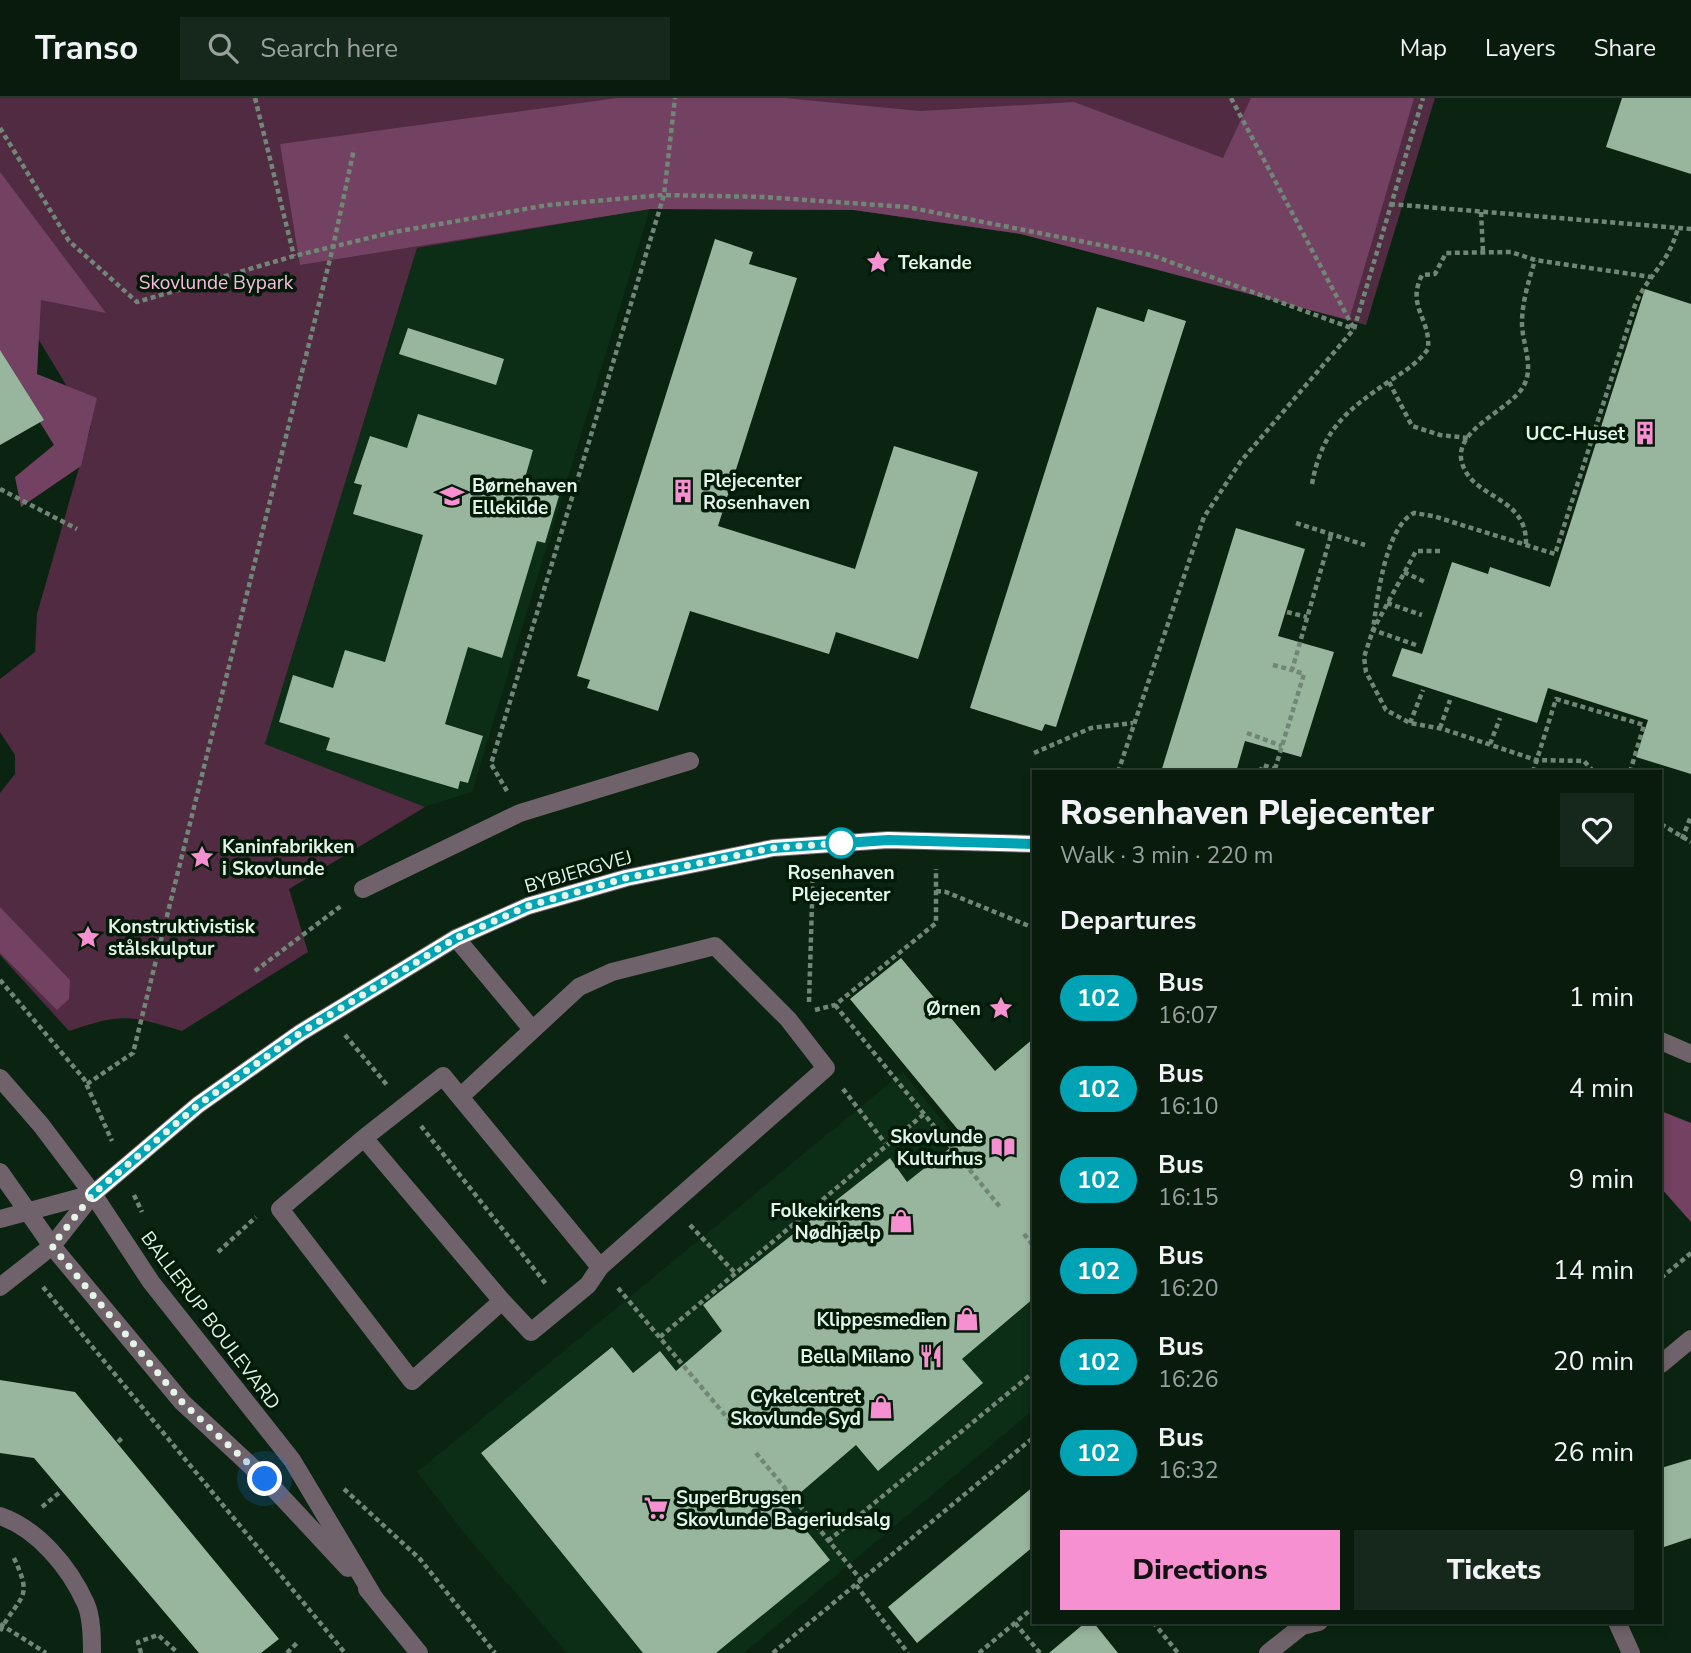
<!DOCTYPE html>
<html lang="en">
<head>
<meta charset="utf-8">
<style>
  body { margin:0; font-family:"Nunito Sans",sans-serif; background:#16281b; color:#f1f3f6; height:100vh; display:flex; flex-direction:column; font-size:26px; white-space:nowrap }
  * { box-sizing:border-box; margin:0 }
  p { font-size:23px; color:#98a19d }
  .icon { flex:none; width:38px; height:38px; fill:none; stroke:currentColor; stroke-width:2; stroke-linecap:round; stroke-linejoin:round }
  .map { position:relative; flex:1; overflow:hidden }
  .panel { position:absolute; left:1032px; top:672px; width:630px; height:854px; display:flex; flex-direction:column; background:#081b0d; border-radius:0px; box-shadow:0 4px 10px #0003,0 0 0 2px #29392e }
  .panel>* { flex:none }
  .badge { padding:0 14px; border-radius:23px; font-size:24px; line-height:46px }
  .you { position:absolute; width:35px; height:35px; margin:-18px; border:5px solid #fff; border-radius:50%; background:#1a73e8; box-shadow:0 0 0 10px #1a73e833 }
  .map>.badge { position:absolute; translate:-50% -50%; box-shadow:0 0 0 4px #fff }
  h2 { padding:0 28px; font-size:26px; line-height:63px }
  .round { display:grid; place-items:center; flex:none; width:74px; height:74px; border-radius:0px; background:#16281b }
  .head { display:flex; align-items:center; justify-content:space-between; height:119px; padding:0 28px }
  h1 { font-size:33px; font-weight:800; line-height:52px }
  .button { display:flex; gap:14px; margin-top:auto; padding:14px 28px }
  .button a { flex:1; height:80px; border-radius:0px; background:#f690d0; color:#111; font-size:28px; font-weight:800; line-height:80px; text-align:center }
  .button a+a { background:#16281b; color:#f1f3f6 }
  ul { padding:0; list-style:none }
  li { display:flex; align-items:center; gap:21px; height:91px; padding:0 28px }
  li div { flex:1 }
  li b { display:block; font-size:26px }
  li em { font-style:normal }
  li .badge { min-width:77px; font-weight:700; text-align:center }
  header { display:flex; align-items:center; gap:42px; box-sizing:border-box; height:98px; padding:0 35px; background:#081b0d; border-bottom:2px solid #29392e }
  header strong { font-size:33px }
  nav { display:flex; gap:38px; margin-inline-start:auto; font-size:24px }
  .search { width:490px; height:63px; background:#16281b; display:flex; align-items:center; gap:18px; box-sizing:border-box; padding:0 24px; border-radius:0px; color:#98a19d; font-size:26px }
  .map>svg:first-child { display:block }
</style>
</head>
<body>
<header>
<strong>Transo</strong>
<div class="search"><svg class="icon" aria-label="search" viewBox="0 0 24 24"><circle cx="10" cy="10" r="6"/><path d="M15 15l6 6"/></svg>Search here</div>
<nav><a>Map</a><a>Layers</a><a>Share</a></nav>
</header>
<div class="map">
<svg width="1691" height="1555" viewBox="0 0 1691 1555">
  <rect width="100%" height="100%" fill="#0a2411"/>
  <g fill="#0c2d16">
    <path d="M650,111L472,694L425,709L265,646L417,150Z"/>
    <path d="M903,974L1034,1135V1311L744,1555H567L469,1441L417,1374Z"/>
  </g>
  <path fill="#502b42" d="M0,0H1435L1366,227L1021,136L854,112L650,111L417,150L265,646L425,709L289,791L308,854L182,933C129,917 122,915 69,933L0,857V695L15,676V657L0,634V581L35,554L37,516L91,328L0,178Z"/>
  <g fill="#734161">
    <path d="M617,0H784L920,13L1074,4L1223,60L1251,0H1414L1349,222L1021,136L854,112L650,111L300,167L280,46Z"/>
    <path d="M0,74L106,215L41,202L37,276L97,300L81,368L21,409L15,379L54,347L0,260Z"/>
    <path d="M0,809L70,882L69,901L57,912L0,855Z"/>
    <path d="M1661,1013L1691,1025V1124L1661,1090Z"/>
  </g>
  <g fill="#98b69e">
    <path d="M1622,0H1691V76L1606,49Z"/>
    <path d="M715,141L753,154L749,166L797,180L718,428L855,471L894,348L978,374L918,561L836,534L829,556L690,513L658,613L587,590L590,582L577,578Z"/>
    <path d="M1645,191L1691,206V676L1636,659L1648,622L1548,590L1537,625L1392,578L1402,550L1422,556L1452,464L1488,476L1490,469L1550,489Z"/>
    <path d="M1097,209L1144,224L1148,211L1186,223L1056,629L1045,626L1042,633L970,610Z"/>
    <path d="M408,230L504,261L496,287L399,256Z"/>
    <path d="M0,252L44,322L0,347Z"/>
    <path d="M418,316L533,352L523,387L559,398L545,445L537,443L502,560L468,549L445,626L483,638L468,685L460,683L458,691L326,652L330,640L279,624L293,577L333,590L345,552L385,564L423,437L353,416L362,387L354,385L370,338L407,350Z"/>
    <path d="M1236,430L1305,451L1278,538L1334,554L1301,659L1245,643L1236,674H1161Z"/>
    <path d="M901,860L995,973L1034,940V1200L962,1261L983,1285L878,1373L856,1347L786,1407L830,1462L716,1555H643L481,1355L612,1249L633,1275L660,1253L676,1273L722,1233L703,1207L890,1060L907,1084L964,1039L850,901Z"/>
    <path d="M0,1282L75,1294L279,1541L261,1555H199L34,1360L0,1355Z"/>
    <path d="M1691,1361V1440L1661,1450V1370Z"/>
    <path d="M1034,1388V1448L917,1545L888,1509Z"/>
    <path d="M1086,1524H1093L1118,1555H1049Z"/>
  </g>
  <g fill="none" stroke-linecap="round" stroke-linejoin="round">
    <g stroke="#718676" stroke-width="4.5" stroke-dasharray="5 3.5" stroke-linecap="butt">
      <path d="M255,0L294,158"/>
      <path d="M1231,0L1354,231"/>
      <path d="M0,30L69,143L137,204L294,158L394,134L548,107L664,97L763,99L907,109L1151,157L1354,231"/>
      <path d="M1390,106L1691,131"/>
      <path d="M1481,114L1483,154"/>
      <path d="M1389,284L1412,328L1440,337L1468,340"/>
      <path d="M1312,386C1322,331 1347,312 1391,282C1405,273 1418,265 1428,251C1431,220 1406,209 1422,177L1435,176L1446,155L1511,154L1535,162L1651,179"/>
      <path d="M0,391L77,431"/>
      <path d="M1296,425L1365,447"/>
      <path d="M1526,446C1527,397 1473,402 1462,365C1452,332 1510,312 1523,289C1535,269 1522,246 1522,225C1522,204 1529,182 1535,162"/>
      <path d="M1440,453H1416L1373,532L1364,559L1366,574L1386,612L1410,625L1443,631L1536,662L1584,663L1594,674"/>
      <path d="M1404,474L1427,485"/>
      <path d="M1387,505L1422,517"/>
      <path d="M1287,514L1307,519"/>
      <path d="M1416,547L1373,532C1377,502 1385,429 1414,415L1433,418L1555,456L1636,204C1651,174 1668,166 1678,130"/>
      <path d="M1273,567L1292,572"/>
      <path d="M1410,625L1423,592"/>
      <path d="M1440,630L1450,602"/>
      <path d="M1247,635L1282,648"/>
      <path d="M1490,646L1500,620"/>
      <path d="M1034,655L1091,630L1133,625"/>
      <path d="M1275,671L1304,576L1292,572L1331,437"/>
      <path d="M1118,674L1204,419L1241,363L1354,231L1423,0"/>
      <path d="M1260,674L1263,667L1284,674"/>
      <path d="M1533,674L1556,601L1644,627L1630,674"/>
      <path d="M1658,674L1659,672"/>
      <path d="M507,693L491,666L664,97L675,0"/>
      <path d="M1661,726L1691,744"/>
      <path d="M1682,741L1691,718"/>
      <path d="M936,793L946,794L1034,830"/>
      <path d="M255,873L341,808"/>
      <path d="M0,882L84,981L112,1043"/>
      <path d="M809,904L813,773"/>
      <path d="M835,907L1000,1109"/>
      <path d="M815,912L835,907L936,825V771"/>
      <path d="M345,937L387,987"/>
      <path d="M87,986L133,955L333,149L354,51"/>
      <path d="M843,991L885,1045"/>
      <path d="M421,1028L546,1186"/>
      <path d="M134,1097L142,1114"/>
      <path d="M690,1127L735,1175"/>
      <path d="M1024,1136L1034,1149"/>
      <path d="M218,1154L256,1119"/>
      <path d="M1661,1180L1691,1155"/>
      <path d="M43,1189L345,1555"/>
      <path d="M618,1190L730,1323"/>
      <path d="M660,1239L924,1016"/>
      <path d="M118,1344L124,1338"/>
      <path d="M756,1355L862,1483"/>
      <path d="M344,1391L420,1461L495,1555"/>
      <path d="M42,1409L60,1394"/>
      <path d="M828,1443L1034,1274"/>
      <path d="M856,1487L908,1555"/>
      <path d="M1153,1524L1178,1555"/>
      <path d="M1015,1525L1040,1555"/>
      <path d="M0,1526L46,1555"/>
      <path d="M0,1533C21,1495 34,1502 13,1458"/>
      <path d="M141,1555L138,1544L158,1537L178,1555"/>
      <path d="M287,1555L297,1545"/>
      <path d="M773,1555L1034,1339"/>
      <path d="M979,1555L1034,1509"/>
    </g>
    <g stroke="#70626a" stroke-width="18">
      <path d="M363,791L520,715L690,663"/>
      <path d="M456,840L531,930"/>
      <path d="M1661,943L1691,956"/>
      <path d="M0,980L41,1027L93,1096L151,1184L292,1362L374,1499"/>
      <path d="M364,1040L280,1111L412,1283L502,1203L364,1040L443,978L460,999L600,1169L826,970L788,921L715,848L612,874L579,889L460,999"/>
      <path d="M0,1074L52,1148L182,1304L265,1381L348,1470"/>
      <path d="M0,1121L93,1096"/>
      <path d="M0,1189L52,1148L93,1096L198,1007L300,935L456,840L528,808L626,780L773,750L888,742L1034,746"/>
      <path d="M502,1203L531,1234L588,1187L600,1169"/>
      <path d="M1661,1266L1691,1241"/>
      <path d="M0,1418C38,1431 70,1470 86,1506C92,1520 92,1540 92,1555"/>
      <path d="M367,1491L419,1555"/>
      <path d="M1617,1524L1631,1555"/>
      <path d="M1268,1555L1302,1528L1319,1524"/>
    </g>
  </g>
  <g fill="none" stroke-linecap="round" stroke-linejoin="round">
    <g stroke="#fff" stroke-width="16">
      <path id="line" d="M93,1096L198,1007L300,935L456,840L528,808L626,780L773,750L888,742L1034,746"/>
    </g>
    <use href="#line" stroke="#00a3b4" stroke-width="10"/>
    <path stroke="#e4f4e7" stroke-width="7" stroke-dasharray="0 12.6" d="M265,1381L182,1304L52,1148L93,1096L198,1007L300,935L456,840L528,808L626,780L773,750L841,745"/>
  </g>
  <defs>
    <g id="sight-bare" transform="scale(1.89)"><path d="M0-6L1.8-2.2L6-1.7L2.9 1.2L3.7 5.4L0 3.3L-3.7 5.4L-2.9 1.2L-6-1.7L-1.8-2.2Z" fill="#f690d0" stroke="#021a08" stroke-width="2.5" paint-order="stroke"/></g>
    <g id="building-bare" transform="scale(1.89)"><path d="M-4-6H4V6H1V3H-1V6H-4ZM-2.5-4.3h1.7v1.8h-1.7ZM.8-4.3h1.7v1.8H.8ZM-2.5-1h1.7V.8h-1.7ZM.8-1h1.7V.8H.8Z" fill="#f690d0" stroke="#021a08" stroke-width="2.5" paint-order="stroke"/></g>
    <g id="school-bare" transform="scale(1.89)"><path d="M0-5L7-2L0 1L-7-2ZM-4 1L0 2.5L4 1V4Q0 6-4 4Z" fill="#f690d0" stroke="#021a08" stroke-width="2.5" paint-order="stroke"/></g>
    <g id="library-bare" transform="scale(1.89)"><path d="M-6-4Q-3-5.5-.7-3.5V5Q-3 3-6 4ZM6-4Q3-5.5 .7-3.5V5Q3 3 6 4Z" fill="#f690d0" stroke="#021a08" stroke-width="2.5" paint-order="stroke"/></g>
    <g id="shop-bare" transform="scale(1.89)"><path d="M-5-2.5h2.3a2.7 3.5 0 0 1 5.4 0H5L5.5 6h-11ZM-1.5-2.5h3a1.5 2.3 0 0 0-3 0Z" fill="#f690d0" stroke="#021a08" stroke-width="2.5" paint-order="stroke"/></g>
    <g id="restaurant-bare" transform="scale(1.89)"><path d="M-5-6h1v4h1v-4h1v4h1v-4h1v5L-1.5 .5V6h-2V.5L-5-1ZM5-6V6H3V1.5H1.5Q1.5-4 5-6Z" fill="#f690d0" stroke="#021a08" stroke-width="2.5" paint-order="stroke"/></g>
    <g id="supermarket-bare" transform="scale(1.89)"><path d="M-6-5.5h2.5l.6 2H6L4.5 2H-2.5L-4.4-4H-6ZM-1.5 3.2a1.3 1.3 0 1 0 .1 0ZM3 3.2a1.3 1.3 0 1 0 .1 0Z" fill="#f690d0" stroke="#021a08" stroke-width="2.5" paint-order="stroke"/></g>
  </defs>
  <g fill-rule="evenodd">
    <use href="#sight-bare" x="878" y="164"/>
    <use href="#building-bare" x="1645" y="335"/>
    <use href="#building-bare" x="683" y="393"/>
    <use href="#school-bare" x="452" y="398"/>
    <use href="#sight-bare" x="202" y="759"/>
    <use href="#sight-bare" x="88" y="839"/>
    <use href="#sight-bare" x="1001" y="910"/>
    <use href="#library-bare" x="1003" y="1049"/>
    <use href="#shop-bare" x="901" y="1123"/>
    <use href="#shop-bare" x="967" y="1221"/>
    <use href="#restaurant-bare" x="931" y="1258"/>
    <use href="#shop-bare" x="881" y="1309"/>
    <use href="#supermarket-bare" x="656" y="1410"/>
  </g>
  <circle fill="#fff" stroke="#00a3b4" stroke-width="3.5" cx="841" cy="745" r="14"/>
  <g text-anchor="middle" stroke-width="7" stroke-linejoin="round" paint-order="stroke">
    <g font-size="19" font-weight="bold" fill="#e4f4e7" stroke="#021a08" text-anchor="end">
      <text x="898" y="171" text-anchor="start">Tekande</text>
      <text x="1625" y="342">UCC-Huset</text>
      <text x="703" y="389" text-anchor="start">Plejecenter<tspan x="703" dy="22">Rosenhaven</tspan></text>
      <text x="472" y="394" text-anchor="start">Børnehaven<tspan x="472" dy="22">Ellekilde</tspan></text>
      <text x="222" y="755" text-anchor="start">Kaninfabrikken<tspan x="222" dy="22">i Skovlunde</tspan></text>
      <text x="108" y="835" text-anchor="start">Konstruktivistisk<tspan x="108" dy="22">stålskulptur</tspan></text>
      <text x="981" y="917">Ørnen</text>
      <text x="983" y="1045">Skovlunde<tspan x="983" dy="22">Kulturhus</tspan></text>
      <text x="881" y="1119">Folkekirkens<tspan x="881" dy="22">Nødhjælp</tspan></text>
      <text x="947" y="1228">Klippesmedien</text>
      <text x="911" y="1265">Bella Milano</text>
      <text x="861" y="1305">Cykelcentret<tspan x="861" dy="22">Skovlunde Syd</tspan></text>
      <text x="676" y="1406" text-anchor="start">SuperBrugsen<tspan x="676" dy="22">Skovlunde Bageriudsalg</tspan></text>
    </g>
    <g font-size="19" fill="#fdbbe2" stroke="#021a08">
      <text x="216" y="191">Skovlunde Bypark</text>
    </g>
    <g font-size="19" fill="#e4f4e7" stroke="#021a08">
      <text transform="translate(578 773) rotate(-16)" y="7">BYBJERGVEJ</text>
      <text transform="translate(211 1222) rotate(53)" y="7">BALLERUP BOULEVARD</text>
    </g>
    <g font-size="19" font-weight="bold" fill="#e4f4e7" stroke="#021a08">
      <text x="841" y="781">Rosenhaven<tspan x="841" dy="22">Plejecenter</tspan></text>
    </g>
  </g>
</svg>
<div class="you" style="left:265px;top:1381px"></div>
<section class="panel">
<div class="head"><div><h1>Rosenhaven Plejecenter</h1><p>Walk · 3 min · 220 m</p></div><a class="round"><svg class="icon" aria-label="heart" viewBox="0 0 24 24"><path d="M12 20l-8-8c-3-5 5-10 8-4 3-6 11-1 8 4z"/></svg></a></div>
<h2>Departures</h2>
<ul>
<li><span class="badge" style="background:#00a3b4;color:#fff">102</span><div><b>Bus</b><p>16:07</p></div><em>1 min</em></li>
<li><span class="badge" style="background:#00a3b4;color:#fff">102</span><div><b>Bus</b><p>16:10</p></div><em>4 min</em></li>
<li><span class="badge" style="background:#00a3b4;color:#fff">102</span><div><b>Bus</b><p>16:15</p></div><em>9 min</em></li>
<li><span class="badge" style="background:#00a3b4;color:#fff">102</span><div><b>Bus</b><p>16:20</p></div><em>14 min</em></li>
<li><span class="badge" style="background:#00a3b4;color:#fff">102</span><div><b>Bus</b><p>16:26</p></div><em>20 min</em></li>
<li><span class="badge" style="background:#00a3b4;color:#fff">102</span><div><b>Bus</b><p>16:32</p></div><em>26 min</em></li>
</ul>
<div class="button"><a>Directions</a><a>Tickets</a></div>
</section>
</div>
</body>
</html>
